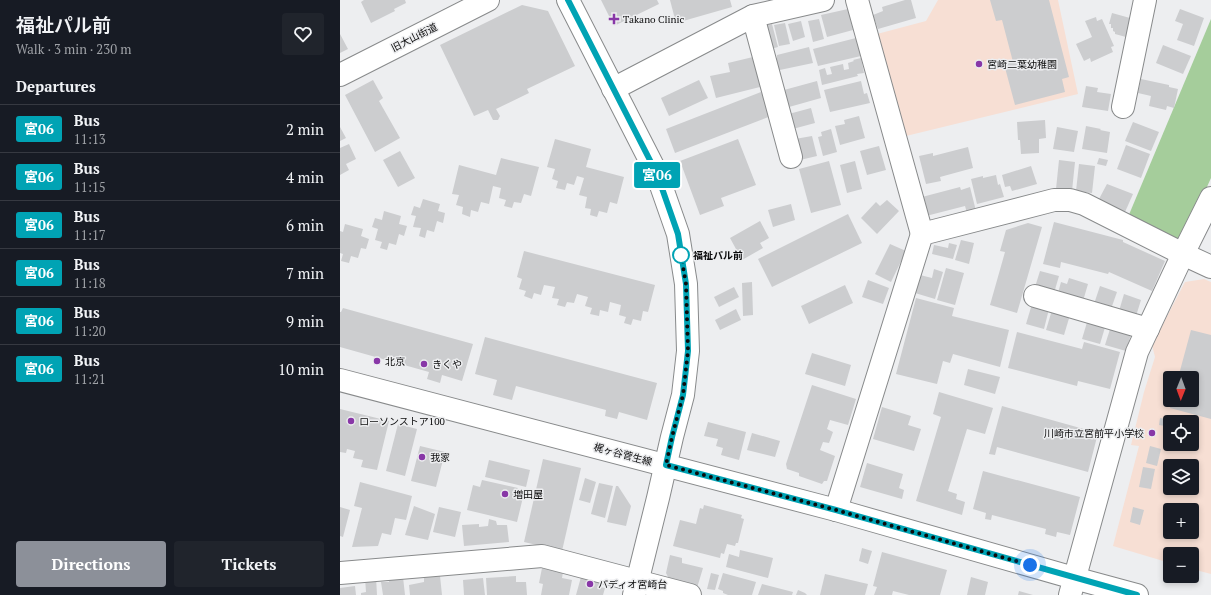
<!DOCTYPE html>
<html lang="en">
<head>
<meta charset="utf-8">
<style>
  body { margin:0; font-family:"PT Serif","Noto Sans JP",serif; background:#20242c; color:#f1f3f6; height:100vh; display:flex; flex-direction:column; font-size:15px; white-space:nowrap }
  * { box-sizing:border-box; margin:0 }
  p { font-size:13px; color:#9ea1a6 }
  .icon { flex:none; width:22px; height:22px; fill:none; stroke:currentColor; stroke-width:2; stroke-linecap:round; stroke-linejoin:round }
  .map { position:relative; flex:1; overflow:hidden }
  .details { display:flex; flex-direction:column; background:#171b24; width:340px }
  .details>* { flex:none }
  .badge { padding:0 8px; border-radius:3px; font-size:14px; line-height:26px }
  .needle { width:26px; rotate:181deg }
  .controls { position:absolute; left:823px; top:371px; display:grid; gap:8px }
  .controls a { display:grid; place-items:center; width:36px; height:36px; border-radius:4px; background:#171b24; box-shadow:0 2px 6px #0003; font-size:20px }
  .you { position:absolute; width:20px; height:20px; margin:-10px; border:3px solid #fff; border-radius:50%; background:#1a73e8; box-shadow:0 0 0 6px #1a73e833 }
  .map>.badge { position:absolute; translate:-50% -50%; box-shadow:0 0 0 2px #fff }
  h2 { padding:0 16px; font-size:15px; line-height:36px }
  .round { display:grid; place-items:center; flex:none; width:42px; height:42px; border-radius:4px; background:#20242c }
  .overview { display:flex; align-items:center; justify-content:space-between; height:68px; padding:0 16px }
  h1 { font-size:19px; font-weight:600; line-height:30px }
  .button { display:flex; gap:8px; margin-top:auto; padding:8px 16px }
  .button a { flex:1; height:46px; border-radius:4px; background:#8c9099; color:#fff; font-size:16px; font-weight:600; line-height:46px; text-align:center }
  .button a+a { background:#20242c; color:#f1f3f6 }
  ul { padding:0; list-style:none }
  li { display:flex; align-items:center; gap:12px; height:48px; padding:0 16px; border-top:1px solid #363941 }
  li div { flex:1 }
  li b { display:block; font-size:15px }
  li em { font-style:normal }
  li .badge { min-width:44px; font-weight:700; text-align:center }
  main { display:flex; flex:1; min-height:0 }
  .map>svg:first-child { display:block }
</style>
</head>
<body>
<main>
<section class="details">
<div class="overview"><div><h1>福祉パル前</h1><p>Walk · 3 min · 230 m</p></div><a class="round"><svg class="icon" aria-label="heart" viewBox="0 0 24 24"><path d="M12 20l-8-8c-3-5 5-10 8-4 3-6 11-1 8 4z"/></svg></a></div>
<h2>Departures</h2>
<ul>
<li><span class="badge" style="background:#00a3b4;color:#fff">宮06</span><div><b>Bus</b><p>11:13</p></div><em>2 min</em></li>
<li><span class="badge" style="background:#00a3b4;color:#fff">宮06</span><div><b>Bus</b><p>11:15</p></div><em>4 min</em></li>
<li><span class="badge" style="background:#00a3b4;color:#fff">宮06</span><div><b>Bus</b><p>11:17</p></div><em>6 min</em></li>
<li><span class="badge" style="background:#00a3b4;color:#fff">宮06</span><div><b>Bus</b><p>11:18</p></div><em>7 min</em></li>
<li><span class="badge" style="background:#00a3b4;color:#fff">宮06</span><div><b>Bus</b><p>11:20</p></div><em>9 min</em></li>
<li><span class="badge" style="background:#00a3b4;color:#fff">宮06</span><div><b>Bus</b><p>11:21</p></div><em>10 min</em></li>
</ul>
<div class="button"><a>Directions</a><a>Tickets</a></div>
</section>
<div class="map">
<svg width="871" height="595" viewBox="0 0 871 595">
  <rect width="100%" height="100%" fill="#edeef0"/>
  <g fill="#f7dfd4" fill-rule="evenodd">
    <path d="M598,0H718L738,94L566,136L537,34L586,21Z"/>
    <path d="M864,279L871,282V574L852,569V554H830V563L773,546L799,446L791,445L804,392L815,357L812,345L845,282ZM830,378H852V400H830ZM830,422H852V444H830ZM830,466H852V488H830ZM830,510H852V532H830Z"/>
  </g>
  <path fill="#a5cd9b" d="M871,19V178L845,235L833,240L788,217Z"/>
  <g fill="#cccdcf">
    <path d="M24,0H65L66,3L54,9L55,11L31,23L21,2Z"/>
    <path d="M261,0H317L319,4L274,26Z"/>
    <path d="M330,0H390L392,7L336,23Z"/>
    <path d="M565,0H571L576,18L538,29L533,15L543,11L542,7Z"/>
    <path d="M650,0H709L729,77L722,79L725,92L675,105L664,64L673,62L662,20L656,21Z"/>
    <path d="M182,5L208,11L235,66L187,89L189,93L156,109L160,116L158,120H153L148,110L134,116L100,45Z"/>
    <path d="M508,9L513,30L487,37L481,15Z"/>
    <path d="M840,9L864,18L854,46L837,40L843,24L835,21Z"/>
    <path d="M772,13L790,18L786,37L775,34V32L773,31V28H771V24H769Z"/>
    <path d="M756,17L757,21L762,19L774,46L771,47L773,52L751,62L750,58L744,61L736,44L752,37L745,21Z"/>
    <path d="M479,19L484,39L473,42L468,21Z"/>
    <path d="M461,21L465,37L453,41L448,24Z"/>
    <path d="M445,23L450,44L439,46L434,25Z"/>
    <path d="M432,24L438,47L427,50L422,26Z"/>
    <path d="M0,34L8,49L0,53Z"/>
    <path d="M516,38L521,56L478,66L473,49Z"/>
    <path d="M823,45L851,56L843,74L816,63Z"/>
    <path d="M469,47L473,63L435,71L432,59L437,58V55Z"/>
    <path d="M413,57L420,87L376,98L370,76L390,72L388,63Z"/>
    <path d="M521,58L524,73L517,74L518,76L482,85L479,70L485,68L487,75L492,74L490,67L503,64L504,70L509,69L508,63L514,61L513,60Z"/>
    <path d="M801,79L829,85V87L838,89L834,108L827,106L826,110L809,106L811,96L798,93Z"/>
    <path d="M33,80L43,98L39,101L60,138L35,152L5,95Z"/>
    <path d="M359,80L368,98L329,116L321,98Z"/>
    <path d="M477,81L481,98L449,107L444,90Z"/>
    <path d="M521,81L524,94L527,93L530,103L490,112L484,90Z"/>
    <path d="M746,86L758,88L757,92L771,94L768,111L742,107Z"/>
    <path d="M421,92L431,116L335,153L326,129Z"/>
    <path d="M471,108L475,123L449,130L445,115Z"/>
    <path d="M519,116L525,138L500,145L495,126L505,124L504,120Z"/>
    <path d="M705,120L706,138L699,139V153L681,154L680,140H678L677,122Z"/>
    <path d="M793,122L819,132L811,151L785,141Z"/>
    <path d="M746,126L761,129L760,130L770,132L767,153L742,149Z"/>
    <path d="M0,127L6,138L0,141Z"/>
    <path d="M717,127L738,131L734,152L713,149Z"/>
    <path d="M491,129L497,152L483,156L478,137L482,136L481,132Z"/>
    <path d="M472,136L477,156L460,160L455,139Z"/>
    <path d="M215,139L251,149L246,167L284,177L277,204L270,202L267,213L259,211L257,217L250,215L251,209L245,208L247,197L239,195L244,178L237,176L234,185L227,183L225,190L216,188L218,181L212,179L215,169L207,167Z"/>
    <path d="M398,139L416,185L381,198L384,206L360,215L340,161Z"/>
    <path d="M9,144L16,159L6,164L9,170L0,175V148Z"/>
    <path d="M786,145L810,154L801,178L777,169Z"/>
    <path d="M539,146L546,170L527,175L520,151Z"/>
    <path d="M628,147L633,168L600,177L601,181L586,184L579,156L593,153V156Z"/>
    <path d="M60,151L75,178L58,187L43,160Z"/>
    <path d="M161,158L199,167L191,196L184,194L181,203L174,202L172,208L164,206L166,200L159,198L161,188L153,186L149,204L141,202L138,212L131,210L130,217L122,214L123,207L116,205L119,195L112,194L119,165L156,175Z"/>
    <path d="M759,158L768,160L766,166L757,164Z"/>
    <path d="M719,160L735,162L732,191L716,189Z"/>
    <path d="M489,161L501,205L471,213L459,169Z"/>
    <path d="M515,161L522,189L507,193L500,165Z"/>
    <path d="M739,164L755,166L752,193L736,191Z"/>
    <path d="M691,166L697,184L672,191L670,186L665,187L662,175Z"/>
    <path d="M656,175L658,185L660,184L664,197L637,204L631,179L643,176V178Z"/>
    <path d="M767,184L793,194L785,212L759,199Z"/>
    <path d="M620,187L621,190L630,187L636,211L627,213L625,206L586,216L582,197Z"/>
    <path d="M83,199L100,204L98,211L105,213L103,223L97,221L94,232L87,230L85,238L79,236L81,228L73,227L76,216L71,215L74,206L80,208Z"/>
    <path d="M547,200L559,211L537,234L521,218L536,202L540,206Z"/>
    <path d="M451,204L455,220L433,227L428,210Z"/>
    <path d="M44,211L61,216L59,224L67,226L64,236L59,234L56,245L49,243L47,250L40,248L42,242L35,240L38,229L32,227L35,218L42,220Z"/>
    <path d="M508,214L522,243L432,287L418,259Z"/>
    <path d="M420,221L429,238L420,243L423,248L402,260L390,238Z"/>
    <path d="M714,222L783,240V242L825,261L812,291L769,272L768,274L721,262L720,268L703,264Z"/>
    <path d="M688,223L702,227L677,313L650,305L665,252L660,251L666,230Z"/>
    <path d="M5,224L23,229L21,236L29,239L26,249L21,248L18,258L11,256L9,263L1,261L3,254L0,253V231L3,232Z"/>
    <path d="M621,240L634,243L629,264L615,260Z"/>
    <path d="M609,243L617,245L613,259L592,254L594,245L608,248Z"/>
    <path d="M550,244L566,251L551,282L535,274Z"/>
    <path d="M184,251L315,285L308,312L303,311L301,321L293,319L291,325L284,323L286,317L279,315L281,305L270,302L268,312L260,310L259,316L250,314L252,308L245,306L248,297L237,294L234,303L227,302L225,307L217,305L219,299L212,298L215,287L204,285L201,295L194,293L192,299L184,296L186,291L179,289L182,279L177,277Z"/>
    <path d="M606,268L624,273L615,305L597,300Z"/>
    <path d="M594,269L603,272L595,299L575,293L580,275L592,278Z"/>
    <path d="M700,271L719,276L714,293L695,287Z"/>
    <path d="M729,278L748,284L743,301L718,293L721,282L727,284Z"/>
    <path d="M528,280L549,288L543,304L522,297Z"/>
    <path d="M412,282L413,315L403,316L402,283Z"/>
    <path d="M505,285L513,303L469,324L461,306Z"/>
    <path d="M760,286L777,292L771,309L754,304Z"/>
    <path d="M394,287L399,297L379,307L374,297Z"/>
    <path d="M784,294L801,300L796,316L779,311Z"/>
    <path d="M576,298L614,308L612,316L669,330L660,367L613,354L610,363L603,361L597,384L556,374Z"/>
    <path d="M692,304L709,309L704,329L686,324Z"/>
    <path d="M3,308L133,344L122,381L102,375L100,383L87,379L89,372L0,347V312H1Z"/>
    <path d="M396,309L401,320L380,330L375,320Z"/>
    <path d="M712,310L730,315L724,335L706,330Z"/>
    <path d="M748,319L766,324L760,344L742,339Z"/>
    <path d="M771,326L792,331L786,351L765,345Z"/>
    <path d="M851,330L871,335V419L830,408L832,400H852V378H838Z"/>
    <path d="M677,332L742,349L744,342L780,352L770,389L738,381L737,386L668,368Z"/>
    <path d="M145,337L317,383L307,420L279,412L277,419L265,416L266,410L176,386L172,400L153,395L157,380L135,374Z"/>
    <path d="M472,353L511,365L505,386L465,374Z"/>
    <path d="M628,369L660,377L655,394L624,385Z"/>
    <path d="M472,385L516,399L508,425L490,420L487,429L493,432L489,443L483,442L480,450L495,456L487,481H484L482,484L459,476V473L447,469L446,464Z"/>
    <path d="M599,392L653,408L645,434L627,429L608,491L617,494L616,499L625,502L622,515L576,501L601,417L593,414Z"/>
    <path d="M662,406L758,433L748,472L657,447L655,455L649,454Z"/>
    <path d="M542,407L571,416L568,425L581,429L574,451L533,439Z"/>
    <path d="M0,409L49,421L37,470L21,467L23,460L13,458L15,451L7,449L6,453L0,452Z"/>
    <path d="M820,418L826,419L825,426L819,425Z"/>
    <path d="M368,422L406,432L399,460L381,455L383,448L376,446L378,439L364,436Z"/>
    <path d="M58,424L77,429L65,476L46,471Z"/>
    <path d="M412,433L440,441L435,457L407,450Z"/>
    <path d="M80,446L105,452L96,487L71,481Z"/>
    <path d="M810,446L821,449L817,466L806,463Z"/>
    <path d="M203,459L241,468L222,551L184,542Z"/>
    <path d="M149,460L190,470L186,487L145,477Z"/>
    <path d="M527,463L563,474L559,488L564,490L562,499L520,487Z"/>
    <path d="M803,467L815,469L811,489L799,487Z"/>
    <path d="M643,471L740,497L730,535L717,532L716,537L705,534L706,529L652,515L651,520L645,519L646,513L633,509Z"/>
    <path d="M245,478L256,482L250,503L239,500Z"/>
    <path d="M142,480L178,488L177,492L184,493L177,522L127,510L133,485L140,487Z"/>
    <path d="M20,482L72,496L66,520L55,518L51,535L42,533L38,546L12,547L22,508L14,506Z"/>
    <path d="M259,483L273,486L265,518L251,514Z"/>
    <path d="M276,486H278L291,506L286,526L267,522Z"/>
    <path d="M364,505L402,515L401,518L404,519L398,543H396L395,546L387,544L384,554L381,553L380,558L333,546L340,520L356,524L360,508L363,509Z"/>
    <path d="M74,506L95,514L88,540L65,535Z"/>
    <path d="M0,507L10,510L3,537L0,536Z"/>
    <path d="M99,507L121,512L115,537L93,532Z"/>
    <path d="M793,507L804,510L800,525L790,522Z"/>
    <path d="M149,519L156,521L157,525H167L169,542L124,546L122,525L139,524V527L148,526Z"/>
    <path d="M522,548L532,551L528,564L519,561Z"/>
    <path d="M400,550L433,558L428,578L386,567L389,554L399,557Z"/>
    <path d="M542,552L607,570L600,595H569L553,591L552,595H534L537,587L533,586Z"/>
    <path d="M330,555L342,558V563L363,568L357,588L330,581L326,573Z"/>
    <path d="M202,568L223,572L222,578L232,580L229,595H201L203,584L199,583Z"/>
    <path d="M371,573L379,575L375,590L367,589Z"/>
    <path d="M383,573L416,582L412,595H388L383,593V591L378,589Z"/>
    <path d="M485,574L528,584L525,595H480Z"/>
    <path d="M100,576L102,595H70L69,585L84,582V577Z"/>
    <path d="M176,576V582H186L187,595H147L146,578Z"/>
    <path d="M36,577L37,595H21V593L26,592L25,578Z"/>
    <path d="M63,577L65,595H43L41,582H49V578Z"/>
    <path d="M241,577L261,582L260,587L265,588L263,595H236Z"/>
    <path d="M631,577L648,582L645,595H627Z"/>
    <path d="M143,578L145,595H124L123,580Z"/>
    <path d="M422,584L453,592L452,595H418Z"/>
    <path d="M15,586L16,595H0V588Z"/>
    <path d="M458,590L465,593L467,595H456Z"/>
    <path d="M679,591L693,595H678Z"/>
  </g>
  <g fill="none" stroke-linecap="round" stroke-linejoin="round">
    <g stroke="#888a8b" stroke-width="24">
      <g id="minor">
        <path d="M228,0L317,174L338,234L346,284L348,351L343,395L332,437L318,498L294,595"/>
        <path d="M517,0L582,234"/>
        <path d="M413,16L451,157"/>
        <path d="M0,75L148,0"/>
        <path d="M273,89L413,16L483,0"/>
        <path d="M783,107L805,0"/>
        <path d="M695,296L808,329"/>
        <path d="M0,380L496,510L734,578L797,595"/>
        <path d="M496,510L582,234L714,200H730L744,204L843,254L871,267"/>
        <path d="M0,573L202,556L350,595"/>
        <path d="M730,595L797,352L843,254L871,198"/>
      </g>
    </g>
    <use href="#minor" stroke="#fff" stroke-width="22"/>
  </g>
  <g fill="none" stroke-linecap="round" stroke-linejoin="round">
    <g stroke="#fff" stroke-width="9">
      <path id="line" d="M228,0L317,174L338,234L346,284L348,351L343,395L332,437L326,465L496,510L797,595"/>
    </g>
    <use href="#line" stroke="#00a3b4" stroke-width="6"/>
    <path stroke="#0b0b0c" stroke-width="4" stroke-dasharray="0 7.2" d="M341,255L346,284L348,351L343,395L332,437L326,465L496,510L690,565"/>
  </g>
  <g fill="#8837a7" stroke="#edeef0" stroke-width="1.5">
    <path d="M272 13h4v4h4v4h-4v4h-4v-4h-4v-4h4z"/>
    <circle cx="639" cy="64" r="4"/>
    <circle cx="37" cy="361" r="4"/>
    <circle cx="84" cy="364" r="4"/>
    <circle cx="11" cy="421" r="4"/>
    <circle cx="812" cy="433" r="4"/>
    <circle cx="82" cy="457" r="4"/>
    <circle cx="165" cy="494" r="4"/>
    <circle cx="250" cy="584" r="4"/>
  </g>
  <circle fill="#fff" stroke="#00a3b4" stroke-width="2" cx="341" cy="255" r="8"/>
  <g text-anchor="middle" stroke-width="3" stroke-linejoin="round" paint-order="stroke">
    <g font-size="10" fill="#0b0b0c" stroke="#edeef0" text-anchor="start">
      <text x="283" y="23">Takano Clinic</text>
      <text x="647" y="68">宮崎二葉幼稚園</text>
      <text x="45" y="365">北京</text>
      <text x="92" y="368">きくや</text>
      <text x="19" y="425">ローソンストア100</text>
      <text x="804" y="437" text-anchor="end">川崎市立宮前平小学校</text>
      <text x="90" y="461">我家</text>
      <text x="173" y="498">増田屋</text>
      <text x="258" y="588">パディオ宮崎台</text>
    </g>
    <g font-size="10" fill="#0b0b0c" stroke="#edeef0">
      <text transform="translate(74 37) rotate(-27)" y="4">旧大山街道</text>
      <text transform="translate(283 454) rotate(15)" y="4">梶ヶ谷菅生線</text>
    </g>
    <g font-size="10" font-weight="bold" fill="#0b0b0c" stroke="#edeef0" text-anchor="start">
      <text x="353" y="259">福祉パル前</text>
    </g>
  </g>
</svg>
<div class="controls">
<a><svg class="needle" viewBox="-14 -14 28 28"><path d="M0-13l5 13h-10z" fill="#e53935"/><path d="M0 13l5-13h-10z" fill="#9ea1a6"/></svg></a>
<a><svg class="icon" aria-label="locate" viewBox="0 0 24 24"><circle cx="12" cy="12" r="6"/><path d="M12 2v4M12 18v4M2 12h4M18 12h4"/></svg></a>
<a><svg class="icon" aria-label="layers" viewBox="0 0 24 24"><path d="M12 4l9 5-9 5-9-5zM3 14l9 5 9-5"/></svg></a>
<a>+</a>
<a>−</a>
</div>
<div class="you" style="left:690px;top:565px"></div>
<b class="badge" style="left:317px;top:175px;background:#00a3b4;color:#fff">宮06</b>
</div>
</main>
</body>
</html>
